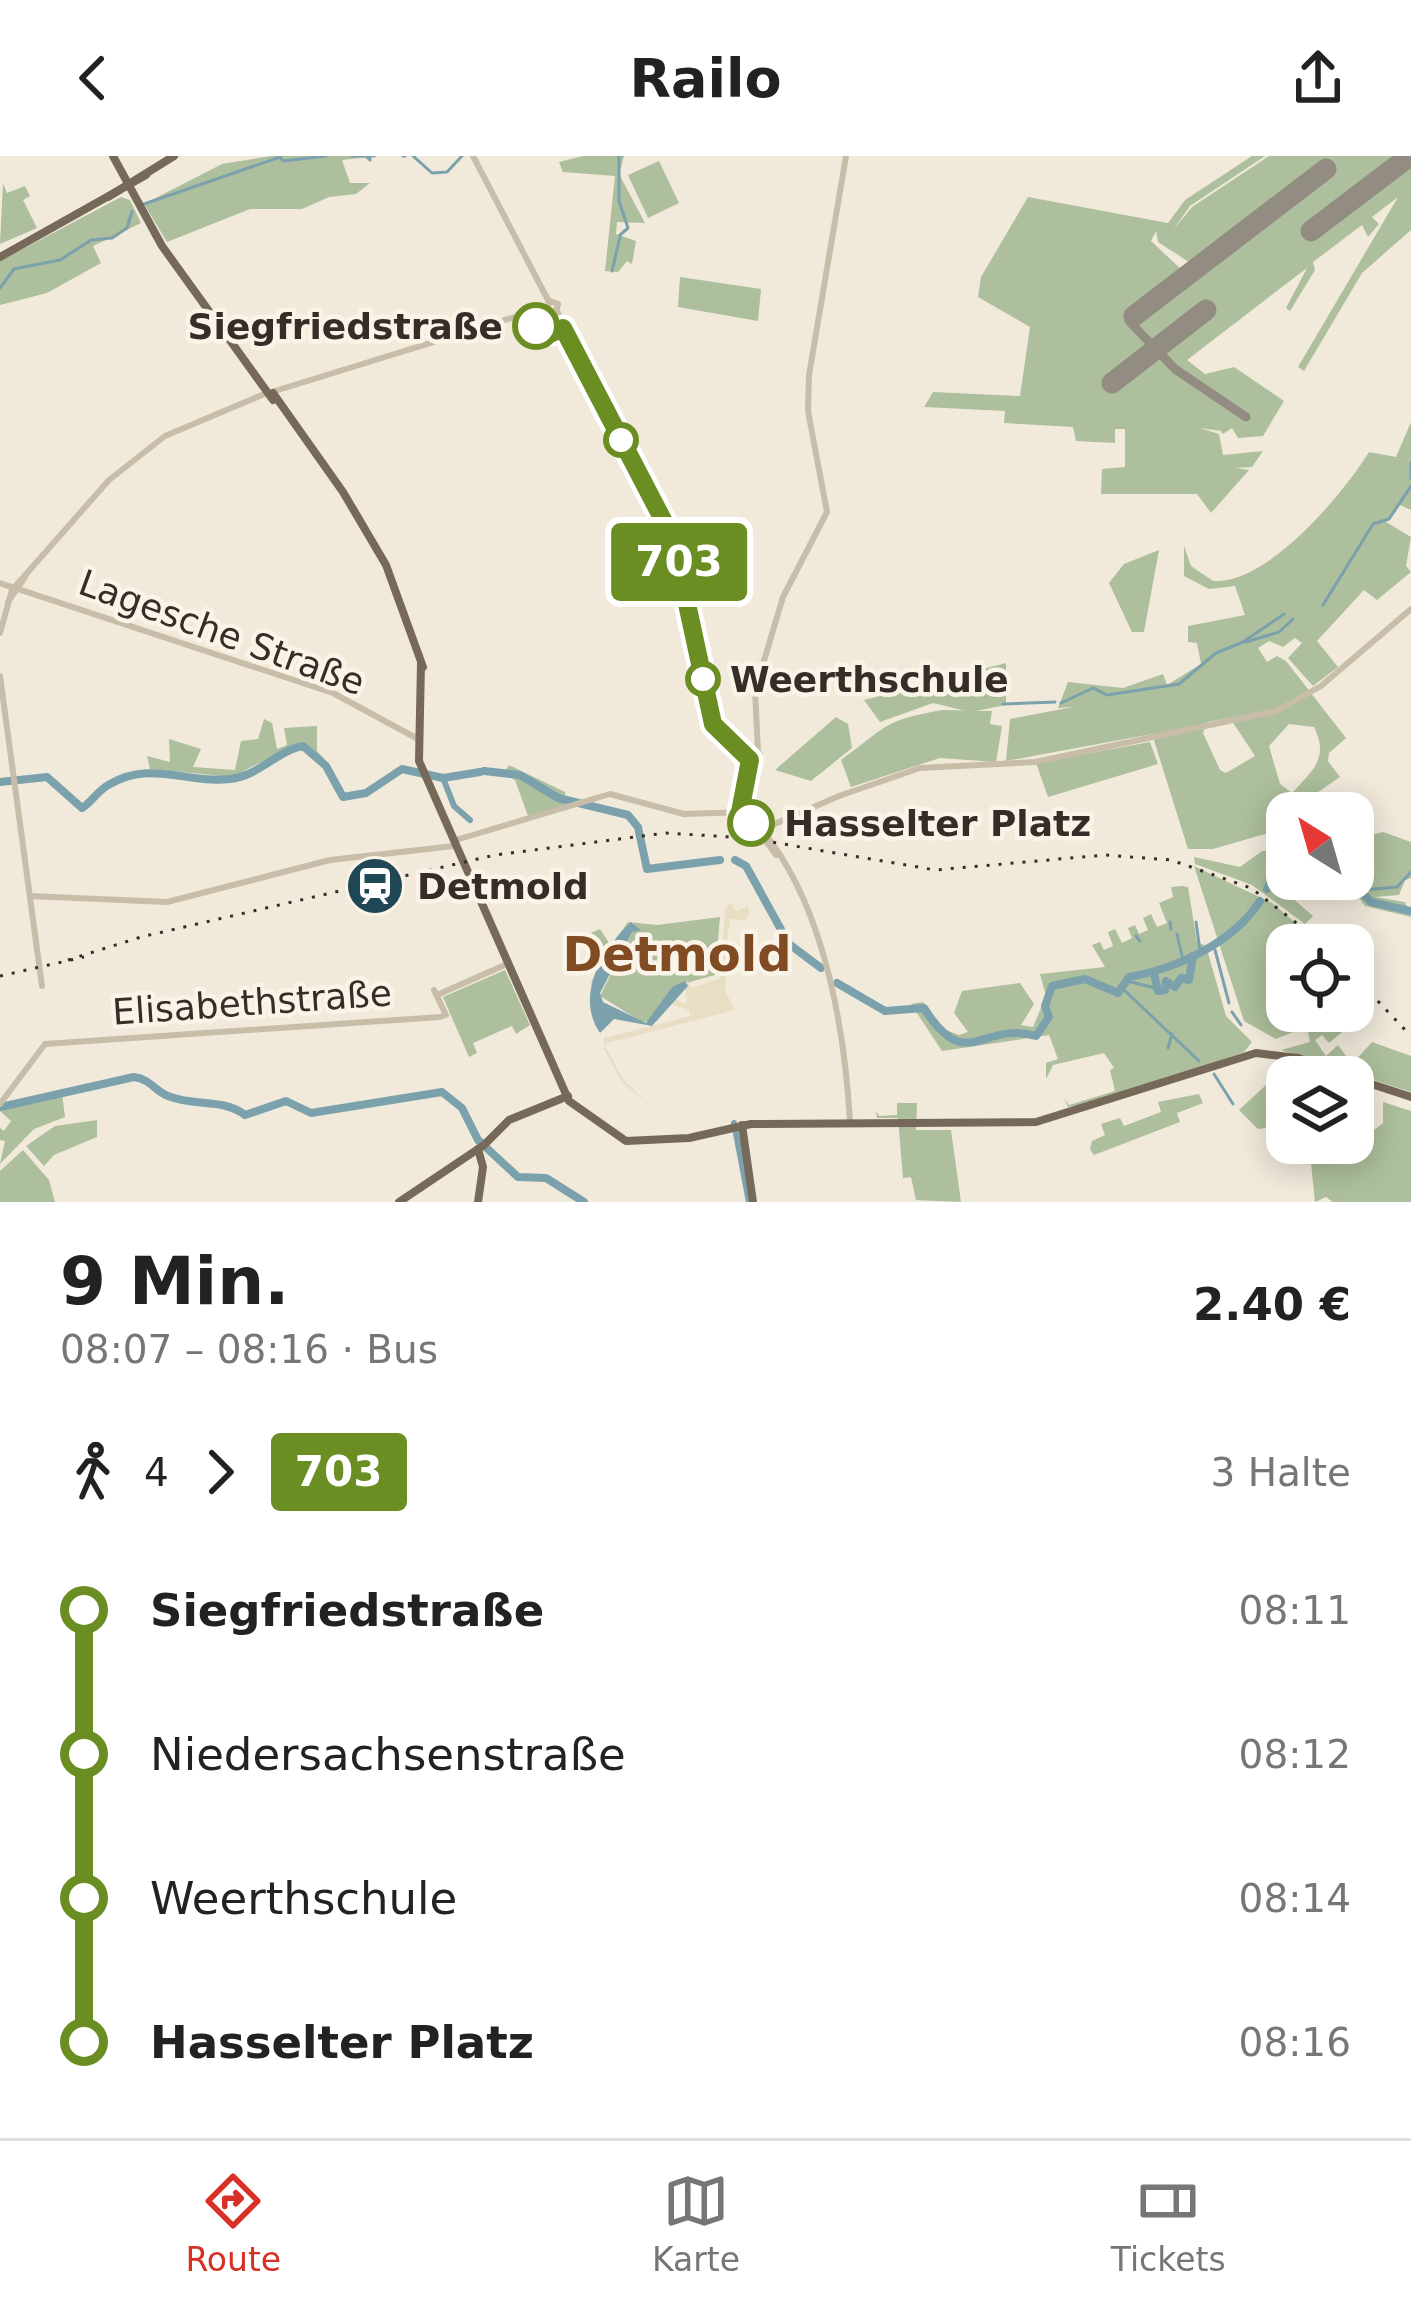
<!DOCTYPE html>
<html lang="de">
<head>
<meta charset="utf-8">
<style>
  body { margin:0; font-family:"DejaVu Sans",sans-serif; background:#f2f2f2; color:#222; height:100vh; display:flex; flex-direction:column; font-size:45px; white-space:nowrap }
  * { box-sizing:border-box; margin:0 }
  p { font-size:39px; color:#767676 }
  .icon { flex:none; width:66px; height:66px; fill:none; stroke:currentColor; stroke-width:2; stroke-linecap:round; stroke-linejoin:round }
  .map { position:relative; height:1046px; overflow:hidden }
  .sheet { display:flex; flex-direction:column; background:#fff; flex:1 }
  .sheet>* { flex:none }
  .badge { padding:0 24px; border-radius:9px; font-size:42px; line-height:78px }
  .needle { width:78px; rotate:323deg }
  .tools { position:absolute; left:1266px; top:636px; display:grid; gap:24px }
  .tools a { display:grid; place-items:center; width:108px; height:108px; border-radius:24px; background:#fff; box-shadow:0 6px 30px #0003; font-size:60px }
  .map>.badge { position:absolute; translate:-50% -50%; box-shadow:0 0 0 6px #fff }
  .legs { display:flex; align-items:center; gap:18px; height:132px; padding:0 60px; font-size:39px }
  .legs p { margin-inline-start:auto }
  .overview { display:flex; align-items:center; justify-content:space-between; height:204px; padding:0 60px }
  h1 { font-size:66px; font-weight:700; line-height:90px }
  ul { padding:0 60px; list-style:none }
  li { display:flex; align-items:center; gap:42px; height:144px; font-size:45px }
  li i { display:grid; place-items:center; width:18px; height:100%; margin:0 15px; background:currentColor }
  li i::after { content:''; width:30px; height:30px; margin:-15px; border:9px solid; border-radius:50%; background:#fff }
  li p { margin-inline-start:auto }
  li:first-child i { background:linear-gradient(#0000 50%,currentColor 0) }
  li:last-child i { background:linear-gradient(currentColor 50%,#0000 0) }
  header { display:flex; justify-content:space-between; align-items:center; height:156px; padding:0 60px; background:#fff; font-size:54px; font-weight:700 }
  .tabs { display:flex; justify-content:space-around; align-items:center; height:168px; border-top:3px solid #e0e0e0; background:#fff; font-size:33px; color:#767676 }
  .tabs a { display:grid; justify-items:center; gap:6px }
  .tabs .on { color:#d93025 }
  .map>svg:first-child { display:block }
</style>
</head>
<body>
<header><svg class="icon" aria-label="back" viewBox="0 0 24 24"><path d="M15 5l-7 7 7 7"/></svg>Railo<svg class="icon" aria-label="share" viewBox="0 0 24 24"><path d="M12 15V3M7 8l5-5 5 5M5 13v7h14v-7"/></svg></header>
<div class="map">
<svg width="1411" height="1046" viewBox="0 0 1411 1046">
  <rect width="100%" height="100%" fill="#f1eadb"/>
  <g fill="#adbf9c" fill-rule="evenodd">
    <path d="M271,0H378L342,4L350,27H370L356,38L329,41L302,53H250L167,86L144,48L222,8Z"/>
    <path d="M583,0H624L619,18L645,67L617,66L616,78L636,85L632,108L627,105L618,116L605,115L615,20L563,16L559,6Z"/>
    <path d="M1252,0H1265L1190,50L1173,74L1192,51L1269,0H1411V74L1362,117L1304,215L1298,211L1398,41L1372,61L1379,68L1368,81L1362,69L1313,106L1315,114L1290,155L1286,152L1307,112L1187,204L1205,218L1234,211L1284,245L1263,280L1238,282L1232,272L1223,278L1221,275L1200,272L1219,278L1223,299L1263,295L1252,311L1235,312L1249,314L1211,357L1197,338H1101L1102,313L1125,311V273H1115V287L1076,285L1073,271L1004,267L1005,255L924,251L933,236L1020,240L1030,171L978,141L981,121L1028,41L1168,67L1185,44ZM1325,9L1328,14L1135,163L1131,156L1183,115L1151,85L1156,75L1158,86L1192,108Z"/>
    <path d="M659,5L679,47L648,62L628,19Z"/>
    <path d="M3,27L7,37L25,30L30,40L23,44L37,72L0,88Z"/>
    <path d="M121,41L130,44L141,67L93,90L101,107L47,137L0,149V105Z"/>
    <path d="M680,121L761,133L758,165L678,151Z"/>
    <path d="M1411,266V354L1400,349L1386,366L1411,381L1406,410L1411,416L1377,444L1364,434L1317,485L1338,511L1313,530L1288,502L1302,487L1295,482L1283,491L1269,485L1258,492L1267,506L1277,500L1286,505L1346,582L1329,597L1328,605L1340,621L1287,657L1272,676L1213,693H1188L1152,578L1006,605L1010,563L1073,551L1058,552L1068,526L1123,532L1163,518L1167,529L1201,508L1197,487L1188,486V470L1245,459L1235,430L1209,433L1184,420V390L1191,410L1213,425C1267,429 1343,338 1369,296L1396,301ZM1230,562L1255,600L1226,617L1220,614L1203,577L1207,566ZM1289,568L1314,571C1330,603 1311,616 1292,637L1280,628L1269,590Z"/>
    <path d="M1159,394L1144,476H1132L1109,427L1124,408Z"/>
    <path d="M1006,507V549L970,556L933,547L880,566L864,544Z"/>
    <path d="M942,554L992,555L990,568L1002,570L996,606L940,602L851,631L841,604C887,571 881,565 942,554Z"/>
    <path d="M836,561L848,568L852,592L811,625L775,614Z"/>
    <path d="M264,563L272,567L277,593L287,589L284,572L317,570V595L328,607L297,588L232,621L150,613L147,600L170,606L169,583L201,593L193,611L235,614L241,585L258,583Z"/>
    <path d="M1150,586L1158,608L1048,641L1036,607Z"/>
    <path d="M509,609L565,636L566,649L528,660L515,624L504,618Z"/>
    <path d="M1383,676L1411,686V722L1405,724L1399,739L1375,741L1405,746L1411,761L1365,750L1345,723H1353V683Z"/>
    <path d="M1284,694L1287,723H1330L1325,735L1319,728L1301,730L1291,741L1313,760L1305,768L1252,729L1195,708L1194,701L1240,711L1262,695Z"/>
    <path d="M1194,710L1272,747L1322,789H1287V855H1345L1276,883L1244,865Z"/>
    <path d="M1182,730L1188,731L1197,786L1206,790L1226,860L1252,886L1244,896L1099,946L1068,951L1064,942L1069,949L1115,935L1110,914L1114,912L1104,897L1053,909L1046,923V907L1058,903L1049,879L942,895L911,848L923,846L941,872L959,879L968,876L954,857L962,835L1020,827L1034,848L1021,869L1033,871L1046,840L1040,818L1105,811L1092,789L1100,786L1104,794L1113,790L1108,776L1115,773L1122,787L1132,782L1128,772L1135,769L1139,778L1148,774L1143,762L1151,758L1157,771L1167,767L1159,747L1173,741L1171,731Z"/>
    <path d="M720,761L715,819L672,831L650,865L642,866L600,840L632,776L639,773L632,766L590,829L599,810L582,781L600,773L611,790L628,766L657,769Z"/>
    <path d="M505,814L530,869L516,878L512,870L473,887L477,897L469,901L443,841Z"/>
    <path d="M1314,874L1342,876L1329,887L1322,879L1315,884L1326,900L1338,889L1352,908L1372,886L1411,900V936L1281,894L1310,886L1308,876Z"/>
    <path d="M1292,917L1309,921H1287V969L1258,973L1239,954L1267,928Z"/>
    <path d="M62,937L65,961L34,973L0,1008L5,985L0,984V972L4,975L11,965L0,955Z"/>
    <path d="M1199,938L1203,947L1177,957L1180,966L1094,999L1090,993L1092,985L1105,979L1101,968L1120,962L1124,970L1161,956L1158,946Z"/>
    <path d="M1383,946L1411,955V1046H1333L1326,1041L1315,1046L1309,987L1323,989L1318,995L1331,1008L1383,967Z"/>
    <path d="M897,947H917L916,974H951L961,1046L916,1044L911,1021L903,1022L898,962H877L876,955L879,960L897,959Z"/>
    <path d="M97,964V981L54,999L44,1010L26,990L55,970Z"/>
    <path d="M23,994L49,1024L55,1046H0V1015Z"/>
  </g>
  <path fill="#e8dec3" d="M732,748L736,755L748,750L749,759L745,764L730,763L728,778L725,835L735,854L604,888L622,922L649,949L621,925L604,893V882L690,860L689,854L671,848L675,843L686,849V824L691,832L719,823L726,750Z"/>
  <path fill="#7ba1ac" d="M631,766L641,774L632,776L600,837L603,846L646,867L672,831L685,825L688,830L652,870L614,863L600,877C575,841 601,794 631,766Z"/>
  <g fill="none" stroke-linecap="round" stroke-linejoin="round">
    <g stroke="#7ba1ac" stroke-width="3">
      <path d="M352,0H364"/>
      <path d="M366,0L370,4V0"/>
      <path d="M373,0H374"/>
      <path d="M403,0H405"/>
      <path d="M413,0L432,17L447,16L462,0"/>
      <path d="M619,0V45L628,72L620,79"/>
      <path d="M144,48L280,1L283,5L326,0"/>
      <path d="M612,115L620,81"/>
      <path d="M0,132L14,113L60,104L91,84L112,82L127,72L132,55"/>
      <path d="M1411,307V322"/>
      <path d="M1323,449L1373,368L1389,363L1411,330"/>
      <path d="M1246,486L1279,476L1293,463"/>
      <path d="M1061,547L1093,532L1107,539L1179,528L1216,497L1243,486L1284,458"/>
      <path d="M1003,548L1055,546"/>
      <path d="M1268,730L1287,718"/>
      <path d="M1363,734L1397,731L1411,716"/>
      <path d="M1170,766L1171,773"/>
      <path d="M1196,766L1200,795"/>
      <path d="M1177,778L1183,804"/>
      <path d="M1136,780L1140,785"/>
      <path d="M1215,794L1229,847"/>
      <path d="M1127,825L1155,832"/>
      <path d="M1050,832L1067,825"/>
      <path d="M1122,832L1199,905"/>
      <path d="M1232,856L1241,869"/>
      <path d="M1168,892L1172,878"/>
      <path d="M1214,918L1233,948"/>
    </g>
    <g stroke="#7ba1ac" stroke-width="6">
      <path d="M443,622L454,650L470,664"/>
      <path d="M734,967L749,1046"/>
    </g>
    <g stroke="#7ba1ac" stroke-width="8">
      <path d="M484,615L520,619L558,642L628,659L638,671L647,713L720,704"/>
      <path d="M0,626L47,621L82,652C92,646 98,634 110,628C151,604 187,628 230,623C259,620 278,594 303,590L326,610L343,641L366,637L402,613L443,622L480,616"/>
      <path d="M735,704L746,710L789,788L821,812"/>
      <path d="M1349,723L1371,746L1411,755"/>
      <path d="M1267,733L1273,720L1287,718"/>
      <path d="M1154,818L1158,835L1165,834L1166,825L1175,831L1181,822L1189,824L1193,800"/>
      <path d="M837,827L885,855L924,852C967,920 982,864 1036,880L1049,861L1045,850L1052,830L1085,823L1118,837L1129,821C1176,813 1233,787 1260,745"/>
      <path d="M0,951L134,921C150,923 155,935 168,940C195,951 223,942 245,959L286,945L311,957L442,936L462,952L478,984L518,1021L546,1022L584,1046"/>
    </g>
    <path stroke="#938c82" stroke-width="9" d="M1134,160L1129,165L1175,213L1246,261"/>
    <g stroke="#938c82" stroke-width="21">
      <path d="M1311,75L1407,2"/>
      <path d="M1134,160L1326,13"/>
      <path d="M1112,227L1206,154"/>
    </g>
    <g stroke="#c8bda8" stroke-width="6">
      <path d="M473,0L549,146"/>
      <path d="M550,145L558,148L556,156L547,153Z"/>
      <path d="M557,155L673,383L685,437"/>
      <path d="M0,427L333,537L418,583"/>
      <path d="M686,444C698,489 697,584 748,602"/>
      <path d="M8,446L25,421"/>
      <path d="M0,477L12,434L109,324L165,280L262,239L547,151"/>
      <path d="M0,520L42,830"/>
      <circle cx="754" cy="600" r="6"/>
      <path d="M758,595L755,535L783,441L827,356L808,255L809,219L846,0"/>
      <path d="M737,653L755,606"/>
      <path d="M759,676L776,699"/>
      <path d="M761,679L770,670L839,640L920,612L1035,606L1276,555L1321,530L1411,453"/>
      <path d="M456,684L610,638L684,658L745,656C821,728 844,865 850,965"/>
      <path d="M30,740L167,746L330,704L454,690"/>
      <path d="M437,839L507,808"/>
      <path d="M0,948L45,888L440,861L446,859L434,834"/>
    </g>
    <g stroke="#766959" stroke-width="8">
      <path d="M113,0L162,90L273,244"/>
      <path d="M108,41L174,0"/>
      <path d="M0,101L146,19"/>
      <path d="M273,237L343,336L386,409L423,511"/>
      <path d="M421,507L419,605L569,945L626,985L689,982L751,968L1036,966L1256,897L1298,902L1350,921"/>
      <path d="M1353,922L1411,941"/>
      <path d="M742,969L753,1046"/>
      <path d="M478,993L483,1011L478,1046"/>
      <path d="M399,1046L484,989L509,964L568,940"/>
    </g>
    <g stroke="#352e28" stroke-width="3" stroke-dasharray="3 9" stroke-linecap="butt">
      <path d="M68,804L141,781L495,699L666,677L748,682L935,714L1105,699L1171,704L1251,732L1325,789"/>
      <path d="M1353,819L1411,880"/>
      <path d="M0,820L84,801"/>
    </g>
  </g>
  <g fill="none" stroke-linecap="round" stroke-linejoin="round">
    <g stroke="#fff" stroke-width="27">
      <path id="line-1" d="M536,170L552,177L563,172L673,383L713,568L750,604L740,656L751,667"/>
    </g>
    <use href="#line-1" stroke="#6b8e23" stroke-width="18"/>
  </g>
  <defs>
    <g id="station-disc" transform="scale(3)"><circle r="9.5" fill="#1f4755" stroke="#f9f4e7"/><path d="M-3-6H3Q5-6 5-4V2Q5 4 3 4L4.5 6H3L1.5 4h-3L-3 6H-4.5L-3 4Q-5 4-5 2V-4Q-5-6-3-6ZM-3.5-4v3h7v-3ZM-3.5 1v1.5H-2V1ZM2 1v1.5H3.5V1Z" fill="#fff"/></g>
  </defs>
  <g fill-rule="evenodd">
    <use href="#station-disc" x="375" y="730"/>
  </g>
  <g fill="#fff" stroke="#6b8e23" stroke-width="6">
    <circle cx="536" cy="170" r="21"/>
    <circle cx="621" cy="284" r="15"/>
    <circle cx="703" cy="523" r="15"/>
    <circle cx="751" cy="667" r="21"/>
  </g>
  <g text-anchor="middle" stroke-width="9" stroke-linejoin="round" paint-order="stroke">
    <g font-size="36" font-weight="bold" fill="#352e28" stroke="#f9f4e7" text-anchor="start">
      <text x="503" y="183" text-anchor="end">Siegfriedstraße</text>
      <text x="730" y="536">Weerthschule</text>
      <text x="784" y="680">Hasselter Platz</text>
    </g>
    <g font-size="36" fill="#352e28" stroke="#f9f4e7">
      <text transform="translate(222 476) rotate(20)" y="13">Lagesche Straße</text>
      <text transform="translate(252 846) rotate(-4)" y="13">Elisabethstraße</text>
    </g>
    <g font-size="36" font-weight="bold" fill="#352e28" stroke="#f9f4e7" text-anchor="start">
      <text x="417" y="743">Detmold</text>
    </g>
    <g font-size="48" font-weight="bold" fill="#814b24" stroke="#f9f4e7">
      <text x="677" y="815">Detmold</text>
    </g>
  </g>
</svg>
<div class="tools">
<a><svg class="needle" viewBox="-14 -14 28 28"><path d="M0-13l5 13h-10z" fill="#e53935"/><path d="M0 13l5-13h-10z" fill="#767676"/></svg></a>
<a><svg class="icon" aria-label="locate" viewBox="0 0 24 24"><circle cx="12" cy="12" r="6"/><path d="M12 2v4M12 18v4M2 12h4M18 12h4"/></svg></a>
<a><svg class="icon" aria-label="layers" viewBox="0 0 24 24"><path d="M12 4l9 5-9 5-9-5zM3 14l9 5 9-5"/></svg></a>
</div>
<b class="badge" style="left:679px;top:406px;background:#6b8e23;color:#fff">703</b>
</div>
<section class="sheet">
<div class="overview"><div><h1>9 Min.</h1><p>08:07 – 08:16 · Bus</p></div><b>2.40 €</b></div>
<div class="legs"><svg class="icon" aria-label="walk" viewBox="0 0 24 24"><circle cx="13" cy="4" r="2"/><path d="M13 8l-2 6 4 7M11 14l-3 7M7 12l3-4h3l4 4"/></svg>4<svg class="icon" aria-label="forward" viewBox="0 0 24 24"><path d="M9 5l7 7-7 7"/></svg><b class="badge" style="background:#6b8e23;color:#fff">703</b><p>3 Halte</p></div>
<ul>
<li><i style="color:#6b8e23"></i><b>Siegfriedstraße</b><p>08:11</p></li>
<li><i style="color:#6b8e23"></i><span>Niedersachsenstraße</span><p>08:12</p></li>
<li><i style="color:#6b8e23"></i><span>Weerthschule</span><p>08:14</p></li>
<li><i style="color:#6b8e23"></i><b>Hasselter Platz</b><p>08:16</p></li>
</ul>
</section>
<nav class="tabs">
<a class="on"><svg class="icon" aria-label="directions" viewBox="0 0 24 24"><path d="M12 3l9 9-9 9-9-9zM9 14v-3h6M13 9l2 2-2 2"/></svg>Route</a>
<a><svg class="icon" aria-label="map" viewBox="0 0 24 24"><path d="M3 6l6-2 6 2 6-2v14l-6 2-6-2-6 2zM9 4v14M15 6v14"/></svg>Karte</a>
<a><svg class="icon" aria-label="tickets" viewBox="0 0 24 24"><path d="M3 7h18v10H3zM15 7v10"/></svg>Tickets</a>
</nav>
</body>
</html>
